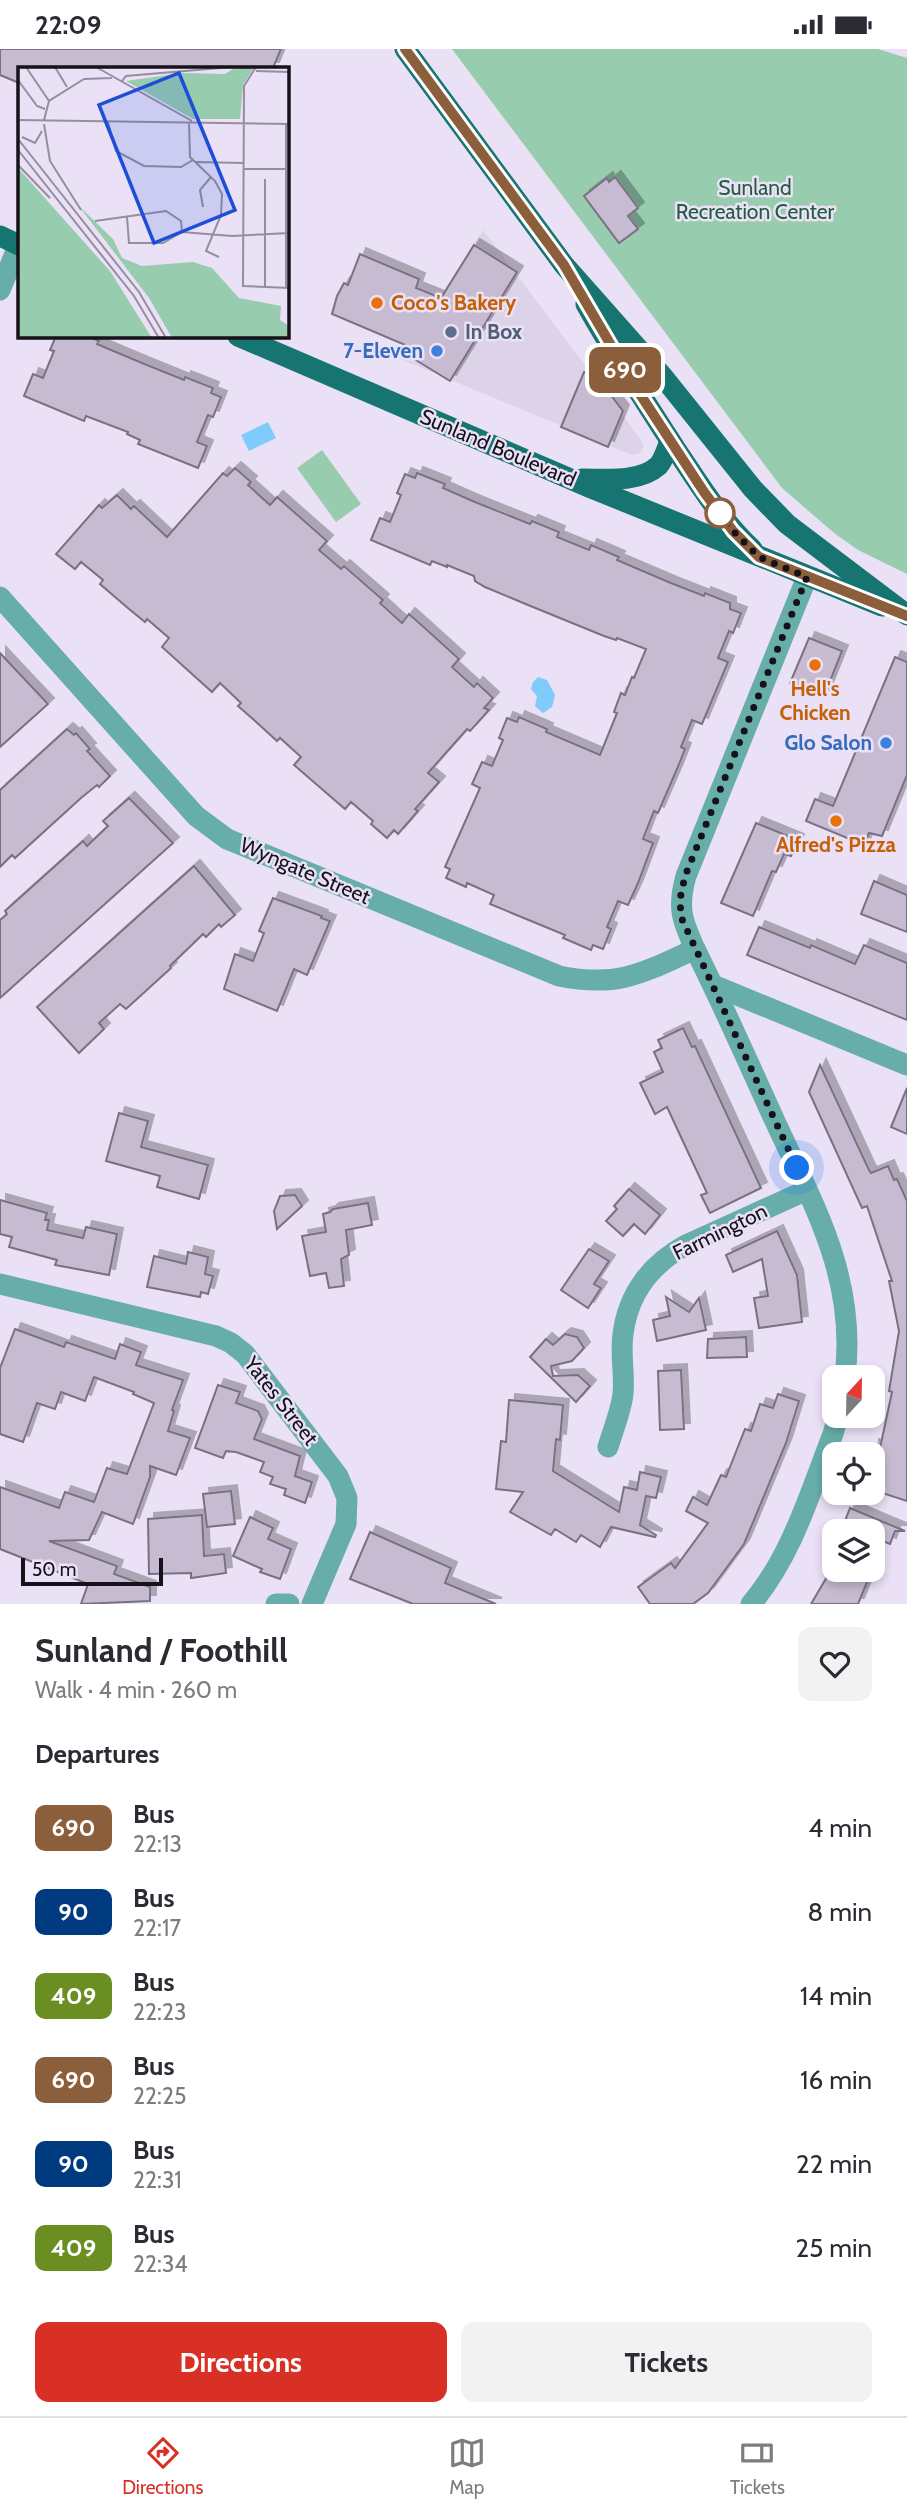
<!DOCTYPE html>
<html lang="en">
<head>
<meta charset="utf-8">
<style>
  body { margin:0; font-family:Cabin,sans-serif; background:#f2f2f3; color:#2b2b33; height:100vh; display:flex; flex-direction:column; font-size:26px; white-space:nowrap }
  * { box-sizing:border-box; margin:0 }
  p { font-size:23px; color:#7c7c81 }
  .icon { flex:none; width:38px; height:38px; fill:none; stroke:currentColor; stroke-width:2; stroke-linecap:round; stroke-linejoin:round }
  .map { position:relative; height:1555px; overflow:hidden }
  .sheet { display:flex; flex-direction:column; background:#fff; flex:1 }
  .sheet>* { flex:none }
  .badge { padding:0 14px; border-radius:10px; font-size:24px; line-height:46px }
  .needle { width:46px; rotate:22deg }
  .buttons { position:absolute; left:822px; top:1316px; display:grid; gap:14px }
  .buttons a { display:grid; place-items:center; width:63px; height:63px; border-radius:14px; background:#fff; box-shadow:0 4px 10px #0003; font-size:35px }
  .scale { position:absolute; left:21px; bottom:18px; width:142px; box-sizing:border-box; padding-left:7px; border:4px solid #151219; border-top:0; font-size:19px; line-height:24px; white-space:nowrap; color:#151219; -webkit-text-stroke:5px #ebe1f6; paint-order:stroke }
  .you { position:absolute; width:35px; height:35px; margin:-18px; border:5px solid #fff; border-radius:50%; background:#1a73e8; box-shadow:0 0 0 10px #1a73e833 }
  .map>.badge { position:absolute; translate:-50% -50%; box-shadow:0 0 0 4px #fff }
  h2 { padding:0 35px; font-size:26px; line-height:63px }
  .round { display:grid; place-items:center; flex:none; width:74px; height:74px; border-radius:14px; background:#f2f2f3 }
  .headline { display:flex; align-items:center; justify-content:space-between; height:119px; padding:0 35px }
  h1 { font-size:33px; font-weight:700; line-height:52px }
  .action { display:flex; gap:14px; margin-top:auto; padding:14px 35px }
  .action a { flex:1; height:80px; border-radius:14px; background:#d93025; color:#fff; font-size:28px; font-weight:700; line-height:80px; text-align:center }
  .action a+a { background:#f2f2f3; color:#2b2b33 }
  ul { padding:0; list-style:none }
  li { display:flex; align-items:center; gap:21px; height:84px; padding:0 35px }
  li div { flex:1 }
  li b { display:block; font-size:26px }
  li em { font-style:normal }
  li .badge { min-width:77px; font-weight:700; text-align:center }
  .status { display:flex; justify-content:space-between; align-items:center; height:49px; padding:0 35px; background:#fff; direction:ltr }
  .status svg { height:19px; fill:currentColor }
  .tabs { display:flex; justify-content:space-around; align-items:center; height:98px; border-top:2px solid #e1e1e2; background:#fff; font-size:19px; color:#7c7c81 }
  .tabs a { display:grid; justify-items:center; gap:4px }
  .tabs .on { color:#d93025 }
  .map>svg:first-child { display:block }
</style>
</head>
<body>
<div class="status"><b>22:09</b><svg viewBox="0 0 49 12"><path d="M0 12V9h3v3zM5 12V6h3v6zM10 12V3h3v9zM15 12V0h3v12zM26 1h20v11H26zM47 4h2v5h-2z"/></svg></div>
<div class="map">
<svg width="907" height="1555" viewBox="0 0 907 1555">
  <defs>
    <filter id="shadow"><feDropShadow dx="6" dy="-6" stdDeviation="0" flood-color="#0004"/></filter>
  </defs>
  <rect width="100%" height="100%" fill="#ebe1f6"/>
  <path fill="#dcd3e9" d="M483,181L642,392L644,397L640,404L632,406L400,310Z"/>
  <g fill="#98ccaf">
    <path d="M452,0H878L907,9V525L858,501L834,484L782,439Z"/>
    <path d="M322,401L361,455L336,473L297,419Z"/>
  </g>
  <g fill="#7fcbfb">
    <path d="M268,373L276,389L249,402L241,386Z"/>
    <path d="M538,628L547,631L555,646L552,658L543,664L535,657L537,647L531,640L533,633Z"/>
  </g>
  <g fill="#c6bbd0" stroke="#7a7083" stroke-width="2" filter="url(#shadow)">
    <path d="M0,0H281L273,19H19V34L0,26Z"/>
    <path d="M615,128L638,159L628,167L638,180L619,194L584,147L607,129L609,133Z"/>
    <path d="M474,196L517,223L450,332L406,305L410,298L332,265L337,247L344,234L348,236L360,205L419,230L416,239L441,249Z"/>
    <path d="M56,287H88L99,292L97,295L142,314L184,331L185,328L213,339L211,344L221,348L213,368L208,366L197,393L207,397L198,419L138,395L140,391L127,385L128,383L86,367L84,372L24,347L33,325L43,329L54,302L50,301Z"/>
    <path d="M584,323L597,328L623,362L608,398L561,378Z"/>
    <path d="M235,419L251,433L248,436L270,456L277,448L327,492L319,501L341,520L344,517L383,551L380,554L402,574L409,565L427,581L459,610L452,618L474,638L477,634L493,649L484,659L489,661L470,682L467,680L428,724L439,733L415,760L418,762L398,785L394,781L387,789L371,775L373,772L351,753L345,760L294,716L301,708L280,689L277,692L254,671L238,657L241,654L220,634L212,643L162,598L169,589L147,570L145,573L129,560L100,535L103,531L81,513L75,520L56,505L99,456L102,459L117,446L131,460L134,457L167,488L223,424L227,427Z"/>
    <path d="M417,424L445,435L443,439L475,453L530,475L532,472L559,483L557,488L589,501L591,496L619,508L617,511L671,534L704,547L705,544L730,554V560L741,564L733,584L729,582L718,609L728,613L702,675L692,671L681,698L685,700L677,720L658,764L654,762L643,790L653,794L638,834L628,856L618,852L607,878L611,880L603,900L593,896L591,901L563,889L565,886L490,855L494,846L467,834L466,838L446,829L450,820L445,818L480,739L472,735L482,713L492,717L503,691L499,689L507,669L517,673L519,668L547,680L546,683L600,706L617,664L614,663L621,644L625,646L632,628L634,629L646,600L617,589L616,591L604,587L528,556L485,538L475,532L474,527L447,516V518L432,512L430,516L371,491L380,469L390,473L401,446L397,444L405,425L415,429Z"/>
    <path d="M809,589L842,602L824,647L790,634Z"/>
    <path d="M0,604L48,655L0,698Z"/>
    <path d="M895,608L907,613V726L882,787L869,784L864,796L806,772L815,750L833,757Z"/>
    <path d="M67,680L74,686L76,684L90,700L87,702L110,727L99,738L97,736L81,749L15,809L12,806L0,818V741Z"/>
    <path d="M129,749L173,794L0,949V871L7,865L5,862L83,792L87,797L108,777L103,772Z"/>
    <path d="M756,774L798,791L791,807L784,805L776,823L772,822L753,867L721,854Z"/>
    <path d="M194,817L235,866L221,878L219,875L206,888L203,885L170,917L171,919L126,960L120,955L99,974L104,980L79,1004L37,958Z"/>
    <path d="M874,832L907,846V883L861,865Z"/>
    <path d="M273,849L322,867L321,869L330,872L307,926L294,920L277,962L224,940L235,905L253,912L264,884L259,882Z"/>
    <path d="M759,878L810,899L811,896L855,915L864,896L907,914V971L747,906Z"/>
    <path d="M683,979L692,998L695,997L761,1139L710,1164L701,1146L707,1144L667,1058L655,1065L640,1034L663,1023L654,1003L662,999L658,991Z"/>
    <path d="M820,1016L869,1121L871,1124L888,1117L894,1131L897,1130L907,1152V1452L873,1441V1396L880,1399L892,1343L889,1342L899,1282L889,1232H892L867,1157L862,1159L809,1043Z"/>
    <path d="M907,1039V1085L891,1078Z"/>
    <path d="M119,1064L148,1072L141,1098L208,1116L199,1150L157,1138L160,1127L106,1112Z"/>
    <path d="M629,1140L660,1166L645,1185L634,1175L623,1187L606,1172L617,1160L614,1157Z"/>
    <path d="M295,1146L302,1157L277,1180L274,1162L280,1147Z"/>
    <path d="M0,1151L47,1164L45,1171H49L47,1181L83,1189L86,1178L117,1185L109,1226L55,1216L57,1211L9,1198L12,1188L0,1185Z"/>
    <path d="M368,1154L372,1176L346,1181L349,1206L341,1210L344,1237L329,1239L326,1224L310,1227L302,1187L326,1183L323,1165L330,1163L333,1160Z"/>
    <path d="M777,1182L797,1226L802,1273L759,1279L754,1249L768,1247L762,1210L733,1223L726,1206Z"/>
    <path d="M589,1200L609,1212L594,1235L601,1239L588,1259L561,1241Z"/>
    <path d="M188,1203L208,1208L205,1225L213,1227L208,1245L201,1243L200,1248L147,1238L154,1207L186,1215Z"/>
    <path d="M666,1248L689,1263L699,1249L706,1281L657,1292L653,1271L670,1267Z"/>
    <path d="M15,1280L64,1298L66,1293L115,1310L120,1295L141,1303L136,1316L183,1331L172,1361L174,1362L168,1382L190,1389L176,1426L150,1417V1428L133,1475L102,1463L89,1491L49,1492L117,1517L114,1525L150,1538V1552L81,1555L88,1535L0,1500V1438L59,1459L65,1443L94,1453L107,1419L127,1425L154,1354L133,1345L134,1343L94,1328L85,1352L61,1343L55,1360L37,1354L23,1393L0,1385V1319Z"/>
    <path d="M565,1285L577,1288L584,1299L572,1312L551,1317L553,1327L578,1326L590,1337L576,1353L530,1308L546,1290L553,1296Z"/>
    <path d="M746,1288L747,1308L707,1309L708,1290Z"/>
    <path d="M681,1321L684,1380L660,1381L658,1322Z"/>
    <path d="M218,1336L240,1343L236,1354L258,1362L262,1370L254,1390L300,1407L295,1427L312,1433L305,1454L284,1446L286,1440L270,1435L273,1428L260,1423L264,1413L236,1403L226,1402L223,1409L195,1399Z"/>
    <path d="M778,1345L799,1352L786,1394L744,1495L708,1544L693,1555H650L638,1538L671,1514L675,1519L708,1474L686,1462L693,1448L707,1456L721,1426L726,1428L745,1380L751,1382L760,1355L773,1359Z"/>
    <path d="M509,1351L563,1356L560,1391L556,1390L553,1422L619,1463L624,1438L637,1441L640,1423L661,1428L656,1449L646,1447L640,1476L656,1486L655,1488L611,1478L600,1498L581,1486L576,1493L555,1480L551,1486L510,1463L523,1443L496,1440L501,1392L506,1393Z"/>
    <path d="M231,1442L235,1475L207,1478L203,1445Z"/>
    <path d="M850,1459L905,1482H895L890,1495L873,1488V1482H841Z"/>
    <path d="M202,1466L204,1507L224,1505L226,1524L191,1529V1524L149,1525L148,1470Z"/>
    <path d="M250,1468L273,1479L268,1490L291,1500L280,1530L260,1523L262,1520L233,1507Z"/>
    <path d="M370,1483L451,1519L445,1534L496,1555H413L350,1530Z"/>
    <path d="M831,1521H872L858,1555H811Z"/>
  </g>
  <g fill="none" stroke-linecap="round" stroke-linejoin="round">
    <g stroke="#67aeaa" stroke-width="21">
      <path d="M0,241L19,195"/>
      <path d="M807,528L686,827C677,859 682,871 695,900C723,956 748,1013 774,1070C814,1157 857,1229 845,1328"/>
      <path d="M0,548L196,767L227,790L559,927C618,939 643,924 695,900"/>
      <path d="M713,936L907,1016"/>
      <path d="M0,1235L216,1287L231,1294L245,1305L338,1427L347,1449L346,1475L312,1555"/>
      <path d="M608,1398C613,1381 621,1362 623,1345C625,1326 620,1305 623,1285C628,1245 651,1215 686,1196L807,1141"/>
      <path d="M276,1555H289"/>
      <path d="M751,1555C792,1507 810,1443 833,1385L838,1367"/>
    </g>
    <g stroke="#167571" stroke-width="21">
      <path d="M405,0L564,216L664,329L753,440L787,475L907,566"/>
      <path d="M0,187L19,196"/>
      <path d="M586,255C614,305 645,353 677,402C700,436 721,471 752,500"/>
      <path d="M238,287L589,438L882,557"/>
      <path d="M582,430C605,430 639,434 658,417C664,411 667,399 670,392"/>
    </g>
  </g>
  <g fill="none" stroke-linecap="round" stroke-linejoin="round">
    <g stroke="#fff" stroke-width="16">
      <path id="line" d="M405,0L564,216L636,339L704,443L733,482L759,508L907,567"/>
    </g>
    <use href="#line" stroke="#8b5e3c" stroke-width="10"/>
    <path stroke="#151219" stroke-width="7" stroke-dasharray="0 12.6" d="M720,464L733,482L759,508L807,528L685,827L680,850L681,868L797,1119"/>
  </g>
  <g fill="#e8710a" stroke="#ebe1f6" stroke-width="2.5">
    <circle cx="377" cy="254" r="7"/>
    <circle cx="815" cy="616" r="7"/>
    <circle cx="836" cy="772" r="7"/>
  </g>
  <circle fill="#5c6f8a" stroke="#ebe1f6" stroke-width="2.5" cx="451" cy="283" r="7"/>
  <g fill="#3f7fe0" stroke="#ebe1f6" stroke-width="2.5">
    <circle cx="437" cy="302" r="7"/>
    <circle cx="886" cy="694" r="7"/>
  </g>
  <circle fill="#fff" stroke="#8b5e3c" stroke-width="3.5" cx="720" cy="464" r="14"/>
  <g text-anchor="middle" stroke-width="5" stroke-linejoin="round" paint-order="stroke">
    <g font-size="21" fill="#1f5c40" stroke="#ebe1f6">
      <text x="755" y="146">Sunland<tspan x="755" dy="24">Recreation Center</tspan></text>
    </g>
    <g font-size="21" font-weight="bold" fill="#c56008" stroke="#ebe1f6">
      <text x="391" y="261" text-anchor="start">Coco's Bakery</text>
      <text x="815" y="647">Hell's<tspan x="815" dy="24">Chicken</tspan></text>
      <text x="836" y="803">Alfred's Pizza</text>
    </g>
    <g font-size="21" font-weight="bold" fill="#4e5e75" stroke="#ebe1f6" text-anchor="start">
      <text x="465" y="290">In Box</text>
    </g>
    <g font-size="21" font-weight="bold" fill="#366cbe" stroke="#ebe1f6" text-anchor="end">
      <text x="423" y="309">7-Eleven</text>
      <text x="872" y="701">Glo Salon</text>
    </g>
    <g font-size="21" fill="#151219" stroke="#ebe1f6">
      <text transform="translate(498 399) rotate(23)" y="7">Sunland Boulevard</text>
      <text transform="translate(305 822) rotate(23)" y="7">Wyngate Street</text>
      <text transform="translate(720 1183) rotate(-26)" y="7">Farmington</text>
      <text transform="translate(281 1352) rotate(52)" y="7">Yates Street</text>
    </g>
  </g>
  <g transform="translate(18 18)">
    <rect width="271" height="271" fill="#ebe1f6"/>
    <path d="M218,0H236L225,18L222,52H175L108,14L164,6L207,7ZM0,101L92,204L134,271H0ZM60,138L95,172L104,191L124,199L175,195L194,201L221,231L263,239L262,253L271,259V271H154L131,231Z" fill="#98ccaf"/>
    <path fill="none" stroke="#958e9e" stroke-width="2" d="M8,0L31,34M37,0L49,20M78,0L174,54M238,0L226,19L225,219L272,221M238,4L272,5M66,12L94,11M0,13L19,39L27,42M104,14L108,9L214,0M0,53L272,57M26,53L31,34L66,12M90,55L98,84L126,99L163,100L175,93M171,56L172,90L197,114L204,127L203,148L188,184L201,190M26,57L32,94L63,143M268,57V220M4,70L17,76L24,64M0,72L121,225L148,271M0,83L116,229L141,271M178,95L226,96M0,98L32,131M226,102H267M185,140L182,123L193,110M109,150L111,176H145L164,165L214,169L272,166M77,154L148,144L163,154L164,165M247,220V112"/>
    <path fill="#1d4ed8" fill-opacity="0.15" stroke="#1d4ed8" stroke-width="3.5" d="M161,6L217,143L136,176L81,38Z"/>
    <rect width="271" height="271" fill="none" stroke="#151219" stroke-width="3.5"/>
  </g>
</svg>
<div class="buttons">
<a><svg class="needle" viewBox="-14 -14 28 28"><path d="M0-13l5 13h-10z" fill="#e53935"/><path d="M0 13l5-13h-10z" fill="#7c7c81"/></svg></a>
<a><svg class="icon" aria-label="locate" viewBox="0 0 24 24"><circle cx="12" cy="12" r="6"/><path d="M12 2v4M12 18v4M2 12h4M18 12h4"/></svg></a>
<a><svg class="icon" aria-label="layers" viewBox="0 0 24 24"><path d="M12 4l9 5-9 5-9-5zM3 14l9 5 9-5"/></svg></a>
</div>
<div class="scale">50 m</div>
<div class="you" style="left:797px;top:1119px"></div>
<b class="badge" style="left:625px;top:321px;background:#8b5e3c;color:#fff">690</b>
</div>
<section class="sheet">
<div class="headline"><div><h1>Sunland / Foothill</h1><p>Walk · 4 min · 260 m</p></div><a class="round"><svg class="icon" aria-label="heart" viewBox="0 0 24 24"><path d="M12 20l-8-8c-3-5 5-10 8-4 3-6 11-1 8 4z"/></svg></a></div>
<h2>Departures</h2>
<ul>
<li><span class="badge" style="background:#8b5e3c;color:#fff">690</span><div><b>Bus</b><p>22:13</p></div><em>4 min</em></li>
<li><span class="badge" style="background:#003b80;color:#fff">90</span><div><b>Bus</b><p>22:17</p></div><em>8 min</em></li>
<li><span class="badge" style="background:#6b8e23;color:#fff">409</span><div><b>Bus</b><p>22:23</p></div><em>14 min</em></li>
<li><span class="badge" style="background:#8b5e3c;color:#fff">690</span><div><b>Bus</b><p>22:25</p></div><em>16 min</em></li>
<li><span class="badge" style="background:#003b80;color:#fff">90</span><div><b>Bus</b><p>22:31</p></div><em>22 min</em></li>
<li><span class="badge" style="background:#6b8e23;color:#fff">409</span><div><b>Bus</b><p>22:34</p></div><em>25 min</em></li>
</ul>
<div class="action"><a>Directions</a><a>Tickets</a></div>
</section>
<nav class="tabs">
<a class="on"><svg class="icon" aria-label="directions" viewBox="0 0 24 24"><path d="M12 3l9 9-9 9-9-9zM9 14v-3h6M13 9l2 2-2 2"/></svg>Directions</a>
<a><svg class="icon" aria-label="map" viewBox="0 0 24 24"><path d="M3 6l6-2 6 2 6-2v14l-6 2-6-2-6 2zM9 4v14M15 6v14"/></svg>Map</a>
<a><svg class="icon" aria-label="tickets" viewBox="0 0 24 24"><path d="M3 7h18v10H3zM15 7v10"/></svg>Tickets</a>
</nav>
</body>
</html>
